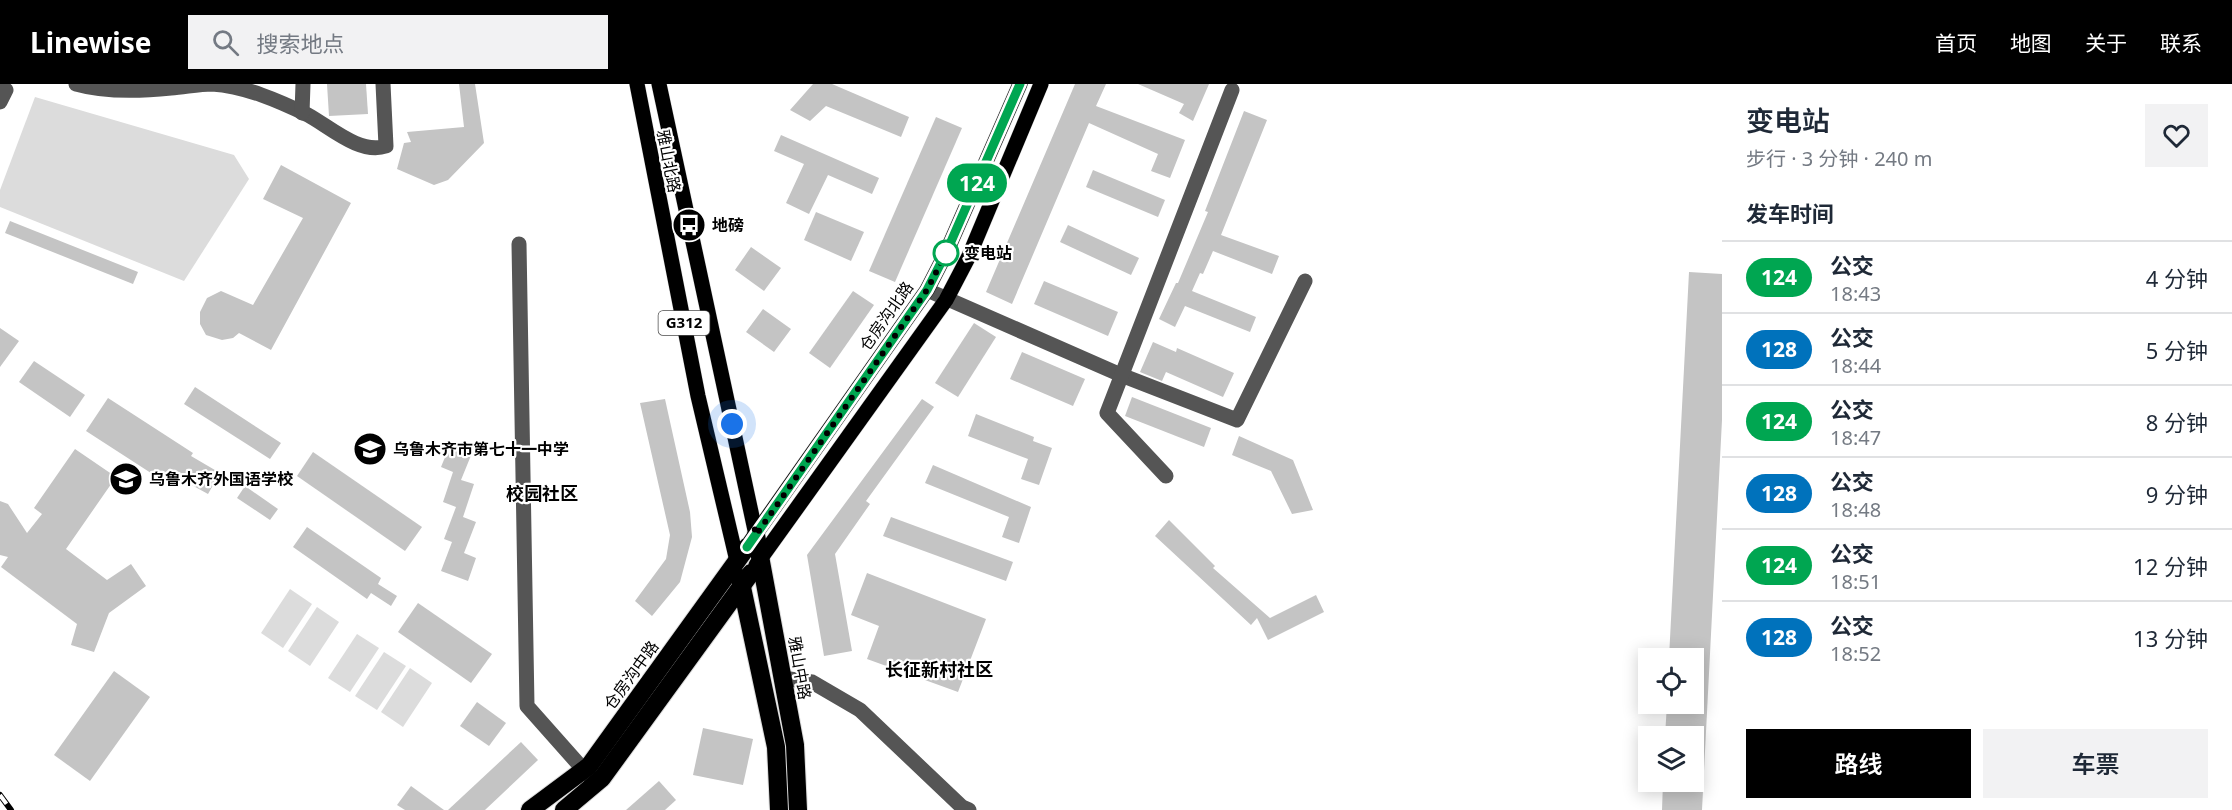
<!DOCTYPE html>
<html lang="zh">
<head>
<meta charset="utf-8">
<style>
  body { margin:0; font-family:"Noto Sans","Noto Sans SC",sans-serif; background:#f2f2f3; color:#1f2937; height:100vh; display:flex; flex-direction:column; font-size:22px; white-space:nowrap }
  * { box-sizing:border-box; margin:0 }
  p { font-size:20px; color:#747a83 }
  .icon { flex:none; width:33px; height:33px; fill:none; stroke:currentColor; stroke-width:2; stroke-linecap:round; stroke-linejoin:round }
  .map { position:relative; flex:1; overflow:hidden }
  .drawer { display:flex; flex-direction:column; background:#fff; width:510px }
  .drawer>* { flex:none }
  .badge { padding:0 12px; border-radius:20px; font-size:21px; line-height:39px }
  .tools { position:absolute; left:1638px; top:564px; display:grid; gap:12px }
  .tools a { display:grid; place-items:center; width:66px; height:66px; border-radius:0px; background:#fff; box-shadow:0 3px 15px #0003; font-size:30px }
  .you { position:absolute; width:30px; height:30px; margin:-15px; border:4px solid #fff; border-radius:50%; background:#1a73e8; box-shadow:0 0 0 9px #1a73e833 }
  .map>.badge { position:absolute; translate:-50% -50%; box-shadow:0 0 0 3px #fff }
  h2 { padding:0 24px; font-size:22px; line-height:54px }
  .round { display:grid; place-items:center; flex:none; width:63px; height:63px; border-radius:0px; background:#f2f2f3 }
  .overview { display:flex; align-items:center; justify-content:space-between; height:102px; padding:0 24px }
  h1 { font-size:28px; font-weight:600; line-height:45px }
  .cta { display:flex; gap:12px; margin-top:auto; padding:12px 24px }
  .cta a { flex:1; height:69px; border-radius:0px; background:#000; color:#fff; font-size:24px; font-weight:600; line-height:69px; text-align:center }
  .cta a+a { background:#f2f2f3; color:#1f2937 }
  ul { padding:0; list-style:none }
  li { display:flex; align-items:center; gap:18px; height:72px; padding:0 24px; border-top:2px solid #e0e1e3 }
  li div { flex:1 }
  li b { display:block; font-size:22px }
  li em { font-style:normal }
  li .badge { min-width:66px; font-weight:700; text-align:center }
  header { display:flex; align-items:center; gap:36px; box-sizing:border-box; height:84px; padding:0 30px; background:#000; color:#fff }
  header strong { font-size:28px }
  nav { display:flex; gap:33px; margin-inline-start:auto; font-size:21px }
  .search { width:420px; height:54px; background:#f2f2f3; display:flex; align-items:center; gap:15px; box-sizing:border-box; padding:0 21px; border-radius:0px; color:#747a83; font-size:22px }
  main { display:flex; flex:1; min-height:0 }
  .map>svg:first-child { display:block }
</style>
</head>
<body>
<header>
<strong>Linewise</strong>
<div class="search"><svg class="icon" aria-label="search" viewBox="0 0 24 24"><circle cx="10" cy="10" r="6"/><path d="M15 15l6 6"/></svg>搜索地点</div>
<nav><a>首页</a><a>地图</a><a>关于</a><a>联系</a></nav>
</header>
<main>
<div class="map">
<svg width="1722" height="726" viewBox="0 0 1722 726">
  <rect width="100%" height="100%" fill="#fff"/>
  <g fill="#dcdcdc">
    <path d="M35,13L234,71L249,95L184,197L0,123V106Z"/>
    <path d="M290,505L312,520L283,564L261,549Z"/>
    <path d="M317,523L339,538L310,582L288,567Z"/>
    <path d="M357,550L379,564L350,608L328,594Z"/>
    <path d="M384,568L406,582L377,626L355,612Z"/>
    <path d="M410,584L432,599L403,643L381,628Z"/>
  </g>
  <g fill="#c4c4c4">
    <path d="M327,0H366L368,30L329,32Z"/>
    <path d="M459,0H475L484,59L448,96L434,101L397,85L404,59L411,58L407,48L464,43Z"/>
    <path d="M813,0H832L909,33L901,53L826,22L810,37L790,26Z"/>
    <path d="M1075,0H1106L1096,22L1185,56L1170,94L1151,87L1158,70L1089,39L1012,220L986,208Z"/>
    <path d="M1138,0H1209L1193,37L1179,29L1184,20Z"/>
    <path d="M1244,27L1267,36L1221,151L1279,172L1272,190L1213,167L1203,190L1200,189L1192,207L1256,233L1250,248L1185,222L1175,243L1159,235L1176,199H1178L1208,128L1205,127Z"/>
    <path d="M936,33L962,44L895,198L869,187Z"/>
    <path d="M781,51L879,94L872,110L828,91L809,130L786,119L804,80L774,67Z"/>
    <path d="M281,81L351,119L271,266L239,249L233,254L222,256L206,251L200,240V228L207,214L221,207L253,221L303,134L263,115Z"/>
    <path d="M1093,86L1165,116L1158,133L1086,103Z"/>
    <path d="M816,128L864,148L851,177L804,156Z"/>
    <path d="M10,137L138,188L133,200L5,149Z"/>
    <path d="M1068,141L1139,174L1131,191L1060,158Z"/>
    <path d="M751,163L781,184L764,207L735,186Z"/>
    <path d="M1689,188L1722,190V336L1702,726H1662L1663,698H1694V652H1665L1667,620H1694V574H1669Z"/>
    <path d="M1044,197L1118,228L1108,252L1034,220Z"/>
    <path d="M853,207L874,221L830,284L809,269Z"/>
    <path d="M763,225L791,245L774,268L746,248Z"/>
    <path d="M974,239L996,253L958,313L935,299Z"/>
    <path d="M0,244L19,257L0,283Z"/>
    <path d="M1153,258L1176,268L1177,264L1234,289L1223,313L1166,288L1162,297L1140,288Z"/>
    <path d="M1022,268L1085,295L1073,322L1010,295Z"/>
    <path d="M34,277L85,311L70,333L19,298Z"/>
    <path d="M195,303L281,359L270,375L184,320Z"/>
    <path d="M1132,313L1211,344L1204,363L1125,332Z"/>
    <path d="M108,314L193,369L191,372L220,389L208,410L177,393L171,402L86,347Z"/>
    <path d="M665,315L690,428L692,453L680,498L652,532L635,517L666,475L670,451L640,319Z"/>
    <path d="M922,315L934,323L866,417L870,420L835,470L852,567L824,572L807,471Z"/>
    <path d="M976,330L1034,353L1033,357L1052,364L1039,401L1021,395L1028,375L968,352Z"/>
    <path d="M1239,352L1293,376L1313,426L1292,430L1271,387L1232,371Z"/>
    <path d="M450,361L472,369L461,396L474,400L463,433L476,438L464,469L476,474L468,497L441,487L452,458L444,455L456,423L443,418L453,388L441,383Z"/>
    <path d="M75,365L116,393L66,465L107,496L131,480L146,502L109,529L94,568L71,561L77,540L1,483L8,473L0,471V417L8,420L27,449L42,430L34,424Z"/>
    <path d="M313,368L422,443L405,467L297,392Z"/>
    <path d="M933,381L1031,423L1019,459L1002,453L1009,433L925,399Z"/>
    <path d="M245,402L278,425L270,436L237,414Z"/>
    <path d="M891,433L1013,478L1006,497L883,452Z"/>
    <path d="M1169,436L1215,482L1213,484L1270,534L1316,511L1324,528L1268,556L1257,534L1251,541L1155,452Z"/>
    <path d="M307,443L381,494L378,500L397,512L391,522L371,509L367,515L293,463Z"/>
    <path d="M867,489L986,535L958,608L867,575L879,542L851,531Z"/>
    <path d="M418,519L492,570L471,599L398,548Z"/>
    <path d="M114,587L150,613L90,697L54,671Z"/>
    <path d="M477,618L506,639L489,662L460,642Z"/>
    <path d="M703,644L753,655L743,701L693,691Z"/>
    <path d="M521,658L538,676L485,726H448Z"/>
    <path d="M659,697L676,716L665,726H626Z"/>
    <path d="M411,702L444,726H405L397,721Z"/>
  </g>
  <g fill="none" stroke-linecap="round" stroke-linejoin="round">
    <g stroke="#dbdbdb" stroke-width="16">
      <g id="major">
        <path d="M637,0L698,312L737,477"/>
        <path d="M659,0L756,451"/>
        <path d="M750,458L927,206L946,169L1020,0"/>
        <path d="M756,481L946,216L969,172L1041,0"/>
      </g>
    </g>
    <g stroke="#dbdbdb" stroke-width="20">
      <g id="highway">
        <path d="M756,451L795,661L798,726"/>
        <path d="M740,494L776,663L779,726"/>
        <path d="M530,726L589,682L747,463"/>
        <path d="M564,726L602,694L751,489"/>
      </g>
    </g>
    <g stroke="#555" stroke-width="15">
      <path d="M76,0C104,8 142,7 171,4C185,3 199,0 212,0C245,2 279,17 308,31C330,43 360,71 386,62L383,0"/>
      <path d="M0,3L6,6L0,18"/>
      <path d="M302,29L303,0"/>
      <path d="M519,160L527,622L590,693"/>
      <path d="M927,206L1121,291L1237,336L1305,197"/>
      <path d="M1166,392L1107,329L1232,6"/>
      <path d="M782,594L812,598L860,626L962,723L969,726"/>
    </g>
    <use href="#major" stroke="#000" stroke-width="15"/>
    <use href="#highway" stroke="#000" stroke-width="18"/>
    <g stroke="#000" stroke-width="6">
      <path id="rail" d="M0,711L11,726"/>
    </g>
    <use href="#rail" stroke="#fff" stroke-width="4" stroke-dasharray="11" stroke-linecap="butt"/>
  </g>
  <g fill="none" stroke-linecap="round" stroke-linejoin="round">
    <g stroke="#fff" stroke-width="14">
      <path id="line" d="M747,463L927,206L946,169L1020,0"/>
    </g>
    <use href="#line" stroke="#00a651" stroke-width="9"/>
    <path stroke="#000" stroke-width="6" stroke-dasharray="0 10.8" d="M732,340L756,451L927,206L946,169"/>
  </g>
  <defs>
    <g id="bus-disc" transform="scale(1.725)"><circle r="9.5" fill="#000" stroke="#fff"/><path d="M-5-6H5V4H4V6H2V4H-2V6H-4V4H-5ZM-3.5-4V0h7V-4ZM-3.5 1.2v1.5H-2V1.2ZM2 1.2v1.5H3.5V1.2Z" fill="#fff"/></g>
    <g id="school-disc" transform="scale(1.725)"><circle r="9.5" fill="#000" stroke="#fff"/><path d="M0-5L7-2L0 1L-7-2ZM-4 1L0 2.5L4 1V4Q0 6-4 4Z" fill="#fff"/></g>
  </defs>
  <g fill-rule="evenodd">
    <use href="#bus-disc" x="689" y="141"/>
    <use href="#school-disc" x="370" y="365"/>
    <use href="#school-disc" x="126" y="395"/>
  </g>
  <circle fill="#fff" stroke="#00a651" stroke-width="3" cx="946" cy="169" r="12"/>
  <g text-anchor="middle" stroke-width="4.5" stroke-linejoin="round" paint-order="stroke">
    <rect fill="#fff" stroke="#4c4c4c" stroke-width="1.5" x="658.5" y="227" width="51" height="24" rx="4.5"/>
    <g font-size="15" font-weight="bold" fill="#000">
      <text x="684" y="244">G312</text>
    </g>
    <g font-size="16" fill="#000" stroke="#fff">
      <text transform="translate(669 77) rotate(79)" y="6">雅山北路</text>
      <text transform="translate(886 232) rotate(-55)" y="6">仓房沟北路</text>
      <text transform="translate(800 584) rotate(80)" y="6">雅山中路</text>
      <text transform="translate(631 591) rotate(-54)" y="6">仓房沟中路</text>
    </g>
    <g font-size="16" font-weight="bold" fill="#000" stroke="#fff" text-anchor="start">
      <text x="712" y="147">地磅</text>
      <text x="393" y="371">乌鲁木齐市第七十一中学</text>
      <text x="149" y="401">乌鲁木齐外国语学校</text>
    </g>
    <g font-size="16" font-weight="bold" fill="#000" stroke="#fff" text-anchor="start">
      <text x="964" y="175">变电站</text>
    </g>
    <g font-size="18" font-weight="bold" fill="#000" stroke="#fff">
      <text x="542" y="416">校园社区</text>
      <text x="939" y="592">长征新村社区</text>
    </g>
  </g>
</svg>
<div class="tools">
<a><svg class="icon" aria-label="locate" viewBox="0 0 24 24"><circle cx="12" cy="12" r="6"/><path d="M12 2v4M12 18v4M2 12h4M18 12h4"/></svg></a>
<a><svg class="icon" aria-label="layers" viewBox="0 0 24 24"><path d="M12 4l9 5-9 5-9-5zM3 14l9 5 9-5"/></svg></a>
</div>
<div class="you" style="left:732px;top:340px"></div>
<b class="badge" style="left:977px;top:99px;background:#00a651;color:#fff">124</b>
</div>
<section class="drawer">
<div class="overview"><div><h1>变电站</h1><p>步行 · 3 分钟 · 240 m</p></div><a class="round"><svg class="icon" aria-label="heart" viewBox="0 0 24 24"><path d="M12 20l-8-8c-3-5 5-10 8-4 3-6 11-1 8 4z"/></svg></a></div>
<h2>发车时间</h2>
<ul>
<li><span class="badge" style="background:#00a651;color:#fff">124</span><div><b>公交</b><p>18:43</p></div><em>4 分钟</em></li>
<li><span class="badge" style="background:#0072bc;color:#fff">128</span><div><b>公交</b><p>18:44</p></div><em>5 分钟</em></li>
<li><span class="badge" style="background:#00a651;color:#fff">124</span><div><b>公交</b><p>18:47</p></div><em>8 分钟</em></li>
<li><span class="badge" style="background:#0072bc;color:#fff">128</span><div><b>公交</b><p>18:48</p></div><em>9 分钟</em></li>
<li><span class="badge" style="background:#00a651;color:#fff">124</span><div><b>公交</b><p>18:51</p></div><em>12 分钟</em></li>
<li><span class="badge" style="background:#0072bc;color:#fff">128</span><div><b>公交</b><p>18:52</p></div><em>13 分钟</em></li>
</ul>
<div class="cta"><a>路线</a><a>车票</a></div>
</section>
</main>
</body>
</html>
